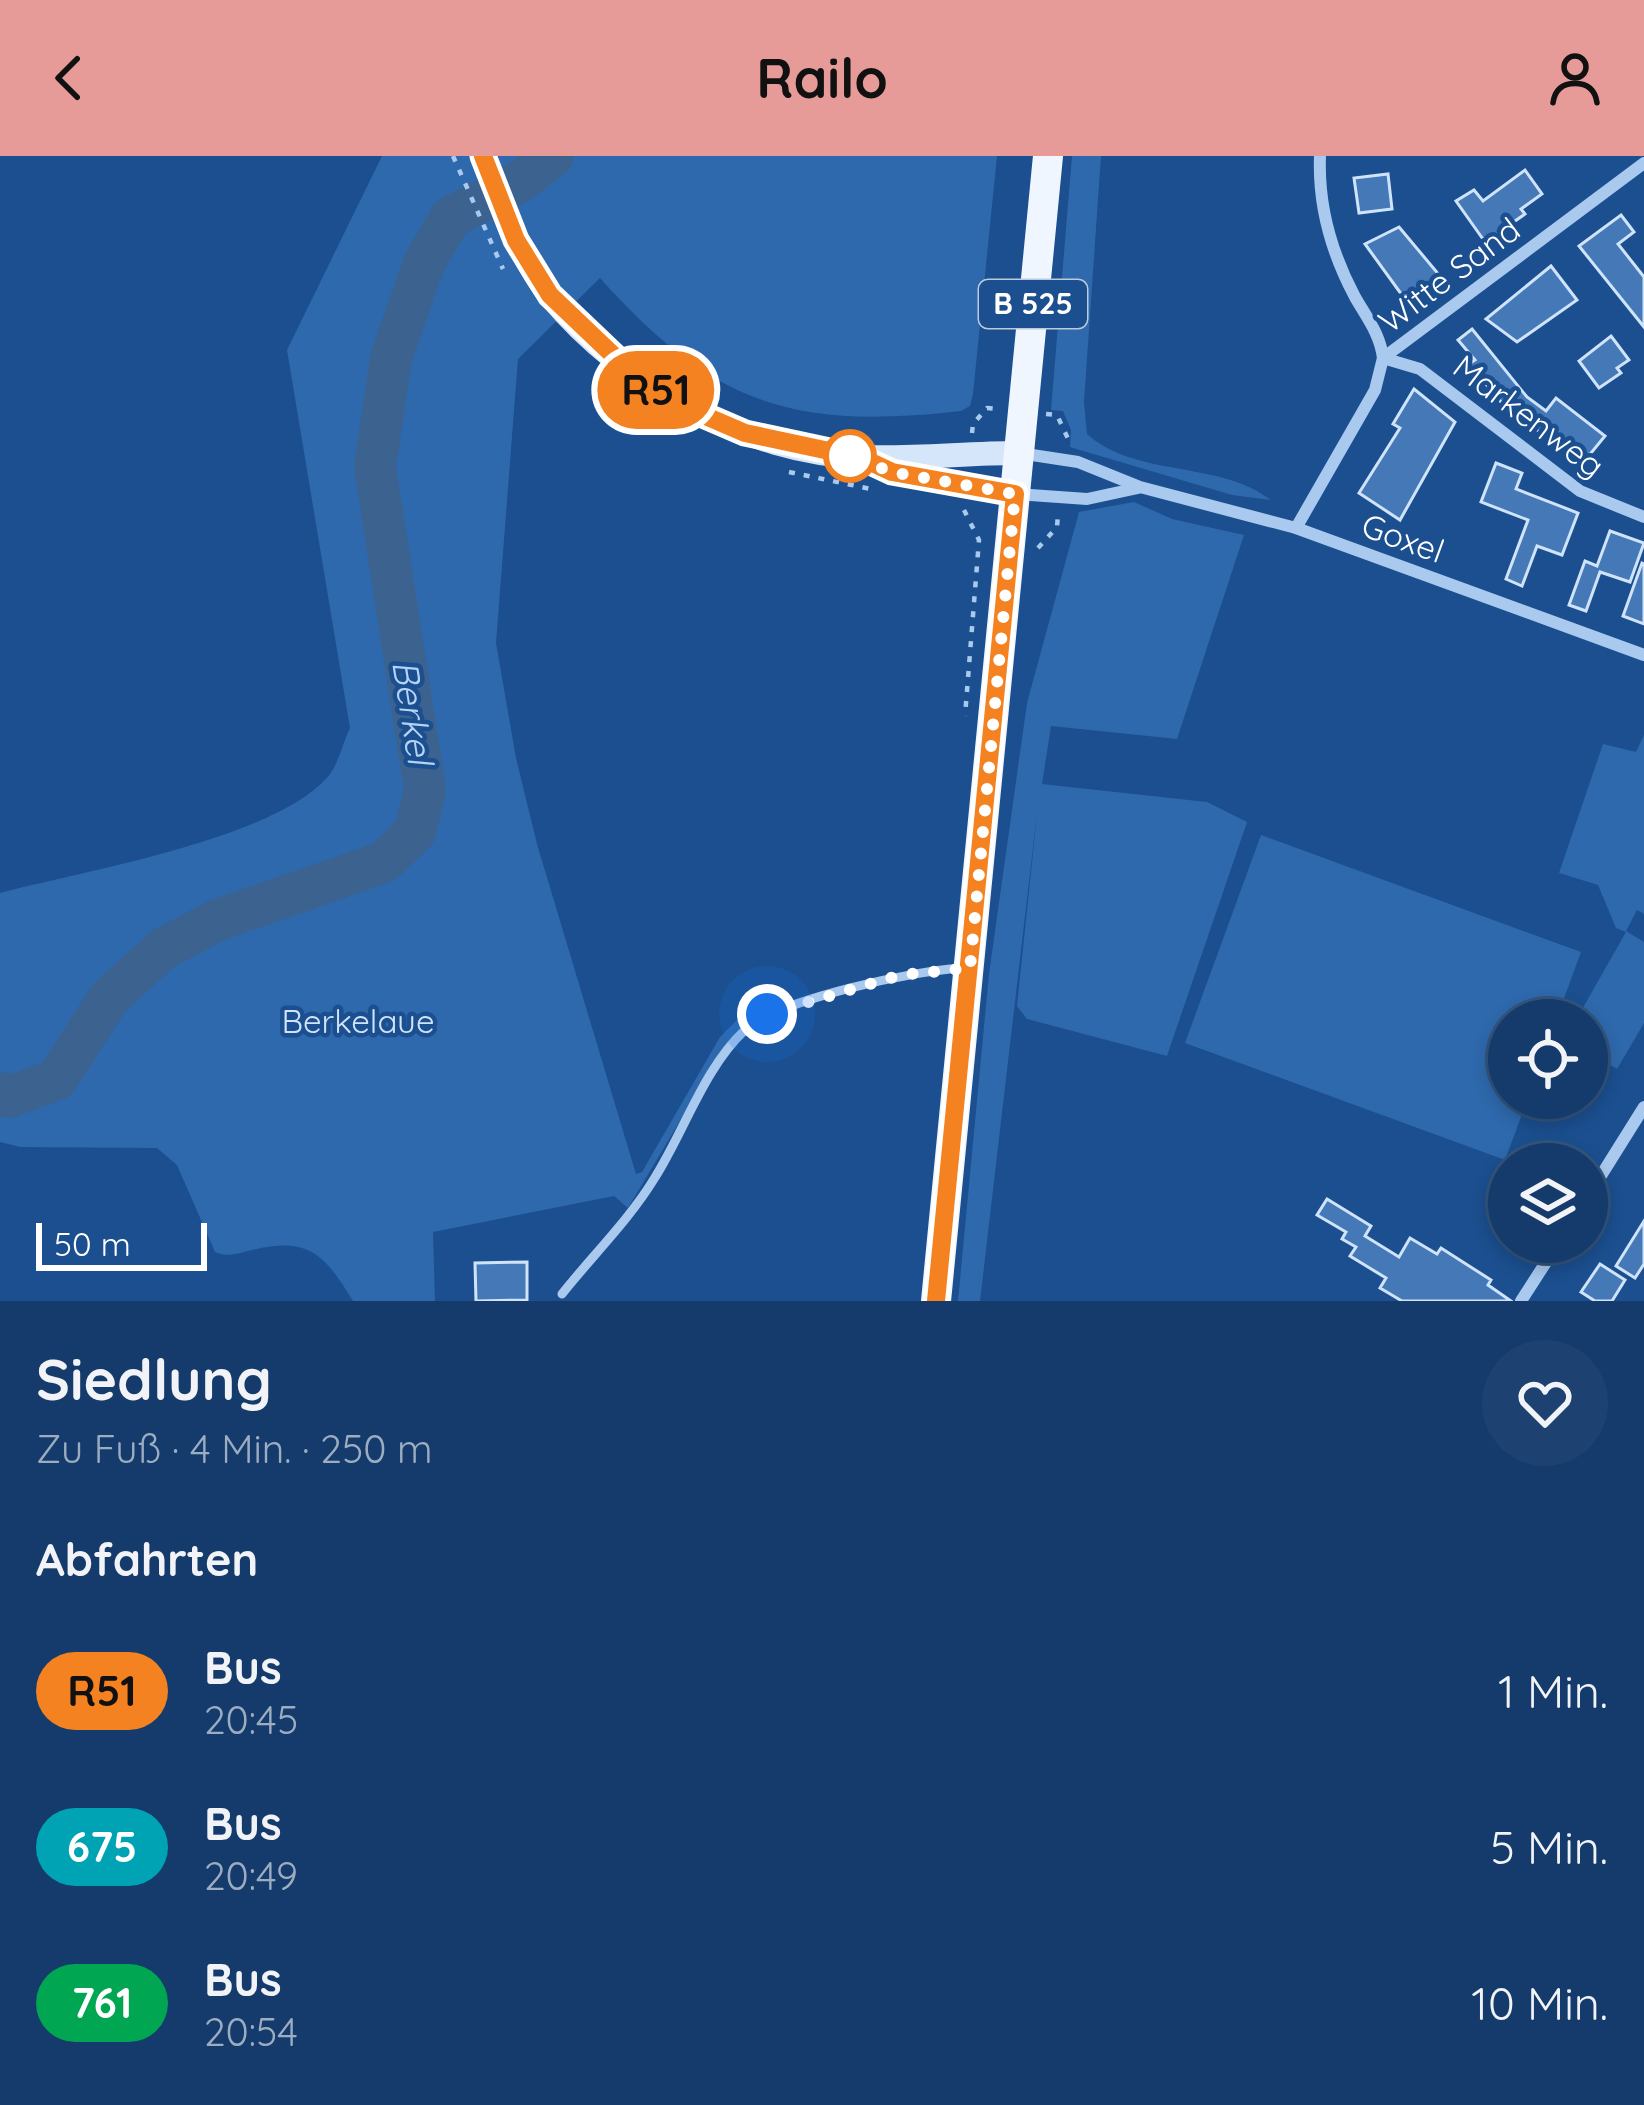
<!DOCTYPE html>
<html lang="de">
<head>
<meta charset="utf-8">
<style>
  body { margin:0; font-family:Quicksand,sans-serif; background:#1d4271; color:#f1f3f6; height:100vh; display:flex; flex-direction:column; font-size:45px; white-space:nowrap }
  * { box-sizing:border-box; margin:0 }
  p { font-size:39px; color:#9dadc1 }
  .icon { flex:none; width:66px; height:66px; fill:none; stroke:currentColor; stroke-width:2; stroke-linecap:round; stroke-linejoin:round }
  .map { position:relative; height:1145px; overflow:hidden }
  .side { display:flex; flex-direction:column; background:#143b6b; flex:1 }
  .side>* { flex:none }
  .badge { padding:0 24px; border-radius:39px; font-size:42px; line-height:78px }
  .controls { position:absolute; left:1488px; top:843px; display:grid; gap:24px }
  .controls a { display:grid; place-items:center; width:120px; height:120px; border-radius:50%; background:#143b6b; box-shadow:0 6px 18px #0003,0 0 0 3px #33557e; font-size:60px }
  .scale { position:absolute; left:36px; bottom:30px; width:171px; box-sizing:border-box; padding-left:12px; border:6px solid #fff; border-top:0; font-size:33px; line-height:42px; white-space:nowrap; color:#fff; -webkit-text-stroke:9px #1b4f8f; paint-order:stroke }
  .you { position:absolute; width:60px; height:60px; margin:-30px; border:9px solid #fff; border-radius:50%; background:#1a73e8; box-shadow:0 0 0 18px #1a73e833 }
  .map>.badge { position:absolute; translate:-50% -50%; box-shadow:0 0 0 6px #fff }
  h2 { padding:0 36px; font-size:45px; line-height:108px }
  .round { display:grid; place-items:center; flex:none; width:126px; height:126px; border-radius:63px; background:#1d4271 }
  .summary { display:flex; align-items:center; justify-content:space-between; height:204px; padding:0 36px }
  h1 { font-size:57px; font-weight:700; line-height:90px }
  ul { padding:0; list-style:none }
  li { display:flex; align-items:center; gap:36px; height:156px; padding:0 36px }
  li div { flex:1 }
  li b { display:block; font-size:45px }
  li em { font-style:normal }
  li .badge { min-width:132px; font-weight:700; text-align:center }
  header { display:flex; justify-content:space-between; align-items:center; height:156px; padding:0 36px; background:#e69b98; color:#111; font-size:54px; font-weight:700 }
  .map>svg:first-child { display:block }
</style>
</head>
<body>
<header><svg class="icon" aria-label="back" viewBox="0 0 24 24"><path d="M15 5l-7 7 7 7"/></svg>Railo<svg class="icon" aria-label="person" viewBox="0 0 24 24"><circle cx="12" cy="8" r="4"/><path d="M4 21q1-7 8-7t8 7"/></svg></header>
<div class="map">
<svg width="1644" height="1145" viewBox="0 0 1644 1145">
  <rect width="100%" height="100%" fill="#1b4f8f"/>
  <g fill="#2e69ad">
    <path d="M382,0H997L973,238L970,250L961,255C792,274 714,249 600,122L518,203L496,487L516,602L537,688L636,1018L642,1016L720,881L754,847L756,856L714,908L628,1052L614,1040L433,1076L435,1145H353C325,1099 309,1080 252,1094C238,1097 228,1102 215,1096L177,1009L157,992L20,991L0,986V737C83,715 270,684 327,622C338,610 343,586 350,572L287,194Z"/>
    <path d="M1072,0H1101L1084,246L1087,278C1136,322 1219,304 1271,344L1232,339L1070,291L1071,274L1063,255L1051,254Z"/>
    <path d="M1134,346L1172,363L1244,379L1177,583L1051,570L1042,628L1207,646L1247,666L1167,900L1027,863L1017,850L1038,649L980,1145H958L989,818L1027,547L1079,356Z"/>
    <path d="M1644,579V758L1637,754L1626,775L1644,786V867L1617,913L1587,896V864H1576L1626,776L1616,772L1598,729L1559,717L1603,588L1636,596Z"/>
    <path d="M1261,679L1581,796L1556,864H1509V942H1528L1505,1004L1185,887Z"/>
  </g>
  <g fill="none" stroke-linecap="round" stroke-linejoin="round">
    <path stroke="#3c6290" stroke-width="42" d="M0,937L10,941L57,923L109,842L164,792L218,764L384,706L415,676L425,634L375,311L391,202L424,107L451,61L519,26L553,0"/>
  </g>
  <g fill="#4478b7" stroke="#cfe3fa" stroke-width="3">
    <path d="M1525,14L1542,38L1521,53L1525,58L1485,86L1456,45L1474,34L1483,45Z"/>
    <path d="M1388,18L1392,53L1359,57L1354,22Z"/>
    <path d="M1621,59L1634,76L1618,88L1644,121V171L1579,90Z"/>
    <path d="M1399,71L1440,120L1407,146L1365,88Z"/>
    <path d="M1551,110L1577,144L1517,186L1486,163Z"/>
    <path d="M1472,173L1527,241L1546,255L1556,242L1605,280L1587,302L1576,293L1570,300L1514,256L1512,259L1469,208L1475,204L1458,184Z"/>
    <path d="M1611,180L1629,204L1617,212L1621,217L1599,232L1579,205Z"/>
    <path d="M1414,233L1455,266L1400,364L1359,337L1400,272L1393,268Z"/>
    <path d="M1496,307L1522,317L1516,333L1578,357L1562,399L1537,390L1522,430L1506,423L1528,364L1481,346Z"/>
    <path d="M1610,375L1644,387L1630,426L1600,416L1586,455L1569,449L1585,405L1597,410Z"/>
    <path d="M1642,407L1644,408V468L1623,460Z"/>
    <path d="M1327,1043L1371,1070L1365,1080L1399,1101L1410,1082L1437,1098L1441,1092L1491,1124L1488,1129L1511,1145H1402L1380,1132L1386,1122L1350,1100L1356,1091L1342,1083L1346,1076L1317,1059Z"/>
    <path d="M1644,1065V1108L1635,1122L1616,1110Z"/>
    <path d="M527,1106V1144L476,1145L475,1107Z"/>
    <path d="M1600,1108L1625,1124L1612,1145H1595L1581,1136Z"/>
  </g>
  <g fill="none" stroke-linecap="round" stroke-linejoin="round">
    <g stroke="#a9c9ee" stroke-width="4.5" stroke-dasharray="6 9" stroke-linecap="butt">
      <path d="M453,0L503,113"/>
      <path d="M1046,258L1057,259L1070,287"/>
      <path d="M972,277L973,268L987,252L999,253"/>
      <path d="M789,316L871,333"/>
      <path d="M964,354L979,384L965,560"/>
      <path d="M1038,392L1057,371L1058,358"/>
    </g>
    <path stroke="#a9c9ee" stroke-width="9" d="M562,1138C592,1100 629,1064 654,1023C684,976 704,912 745,874C777,844 919,813 965,812"/>
    <g stroke="#a9c9ee" stroke-width="12">
      <path d="M1320,0C1318,50 1331,96 1355,141C1367,162 1380,178 1383,202L1420,213L1580,335L1644,361"/>
      <path d="M1019,297L1078,306L1140,331L1296,372L1644,499"/>
      <path d="M1016,338L1087,343L1138,332"/>
      <path d="M1296,372L1375,234L1383,202L1644,7"/>
      <path d="M1587,1042L1644,951"/>
      <path d="M1521,1145L1559,1086"/>
    </g>
    <g stroke="#d6e6fa" stroke-width="24">
      <path d="M483,0C502,48 518,100 551,141C622,228 749,298 862,301C914,303 967,297 1019,297"/>
      <path d="M869,305L892,316L1015,338"/>
    </g>
    <path stroke="#f0f6ff" stroke-width="30" d="M936,1145L1048,0"/>
  </g>
  <g fill="none" stroke-linecap="round" stroke-linejoin="round">
    <g stroke="#fff" stroke-width="27">
      <path id="line" d="M483,0L516,84L550,139L635,220L680,249L745,277L862,302L892,316L1015,338L936,1145"/>
    </g>
    <use href="#line" stroke="#f58220" stroke-width="18"/>
    <path stroke="#fff" stroke-width="12" stroke-dasharray="0 21.6" d="M767,858L901,819L970,812L1015,338L892,316L850,300"/>
  </g>
  <circle fill="#fff" stroke="#f58220" stroke-width="6" cx="850" cy="300" r="24"/>
  <g text-anchor="middle" stroke-width="9" stroke-linejoin="round" paint-order="stroke">
    <rect fill="#1b4f8f" stroke="#bbcadd" stroke-width="3" x="979" y="124" width="108" height="48" rx="9"/>
    <g font-size="30" font-weight="bold" fill="#fff">
      <text x="1033" y="158">B 525</text>
    </g>
    <g font-size="33" fill="#fff" stroke="#1b4f8f">
      <text transform="translate(1449 119) rotate(-37)" y="12">Witte Sand</text>
      <text transform="translate(1529 260) rotate(37)" y="12">Markenweg</text>
      <text transform="translate(1403 382) rotate(20)" y="12">Goxel</text>
    </g>
    <g font-size="33" fill="#cfe3fa" stroke="#1b4f8f">
      <text x="358" y="877">Berkelaue</text>
    </g>
    <g font-size="36" font-style="italic" fill="#b5d3f5" stroke="#1b4f8f">
      <text transform="translate(413 556) rotate(81)" y="13">Berkel</text>
    </g>
  </g>
</svg>
<div class="controls">
<a><svg class="icon" aria-label="locate" viewBox="0 0 24 24"><circle cx="12" cy="12" r="6"/><path d="M12 2v4M12 18v4M2 12h4M18 12h4"/></svg></a>
<a><svg class="icon" aria-label="layers" viewBox="0 0 24 24"><path d="M12 4l9 5-9 5-9-5zM3 14l9 5 9-5"/></svg></a>
</div>
<div class="scale">50 m</div>
<div class="you" style="left:767px;top:858px"></div>
<b class="badge" style="left:656px;top:234px;background:#f58220;color:#111">R51</b>
</div>
<section class="side">
<div class="summary"><div><h1>Siedlung</h1><p>Zu Fuß · 4 Min. · 250 m</p></div><a class="round"><svg class="icon" aria-label="heart" viewBox="0 0 24 24"><path d="M12 20l-8-8c-3-5 5-10 8-4 3-6 11-1 8 4z"/></svg></a></div>
<h2>Abfahrten</h2>
<ul>
<li><span class="badge" style="background:#f58220;color:#111">R51</span><div><b>Bus</b><p>20:45</p></div><em>1 Min.</em></li>
<li><span class="badge" style="background:#00a3b4;color:#fff">675</span><div><b>Bus</b><p>20:49</p></div><em>5 Min.</em></li>
<li><span class="badge" style="background:#00a651;color:#fff">761</span><div><b>Bus</b><p>20:54</p></div><em>10 Min.</em></li>
</ul>
</section>
</body>
</html>
